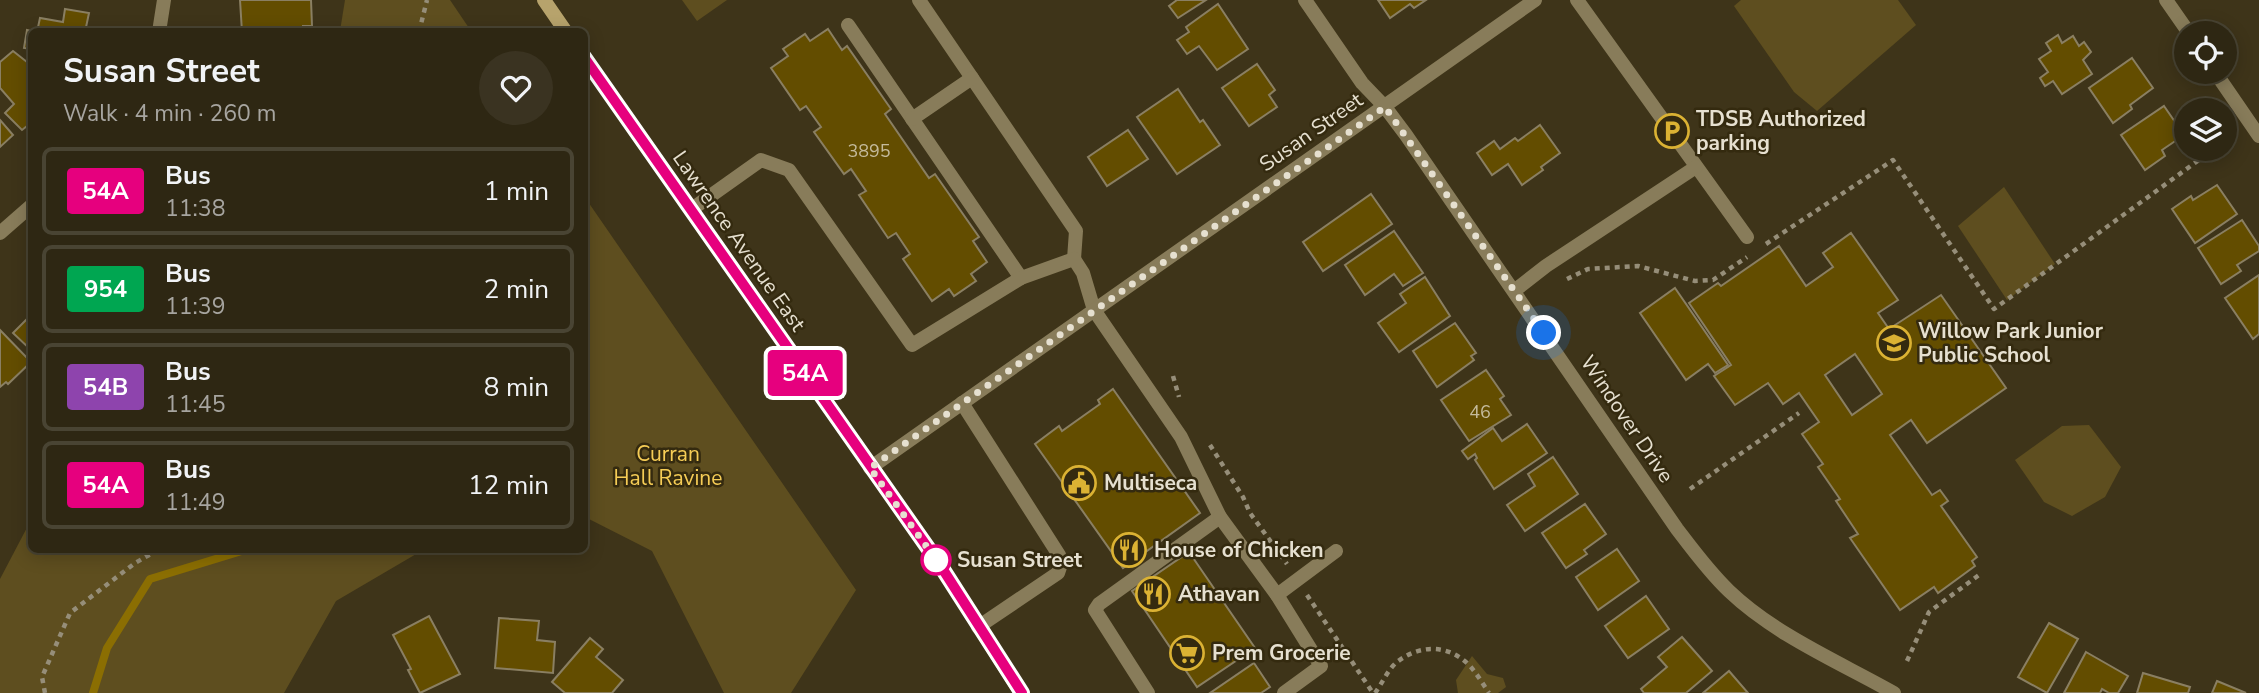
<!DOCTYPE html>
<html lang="en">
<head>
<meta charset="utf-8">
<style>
  body { margin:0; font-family:"Nunito Sans",sans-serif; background:#3a3321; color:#f1f3f6; height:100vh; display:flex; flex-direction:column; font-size:26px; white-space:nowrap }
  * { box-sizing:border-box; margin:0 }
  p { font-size:23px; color:#a7a5a0 }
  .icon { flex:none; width:38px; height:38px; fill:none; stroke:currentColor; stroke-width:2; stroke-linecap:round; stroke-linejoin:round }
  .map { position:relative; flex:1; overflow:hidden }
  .side { position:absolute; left:28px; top:28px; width:560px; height:525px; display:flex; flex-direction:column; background:#2e2713; border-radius:10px; box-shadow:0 4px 18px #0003,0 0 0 2px #494433 }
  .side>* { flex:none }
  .badge { padding:0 14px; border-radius:5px; font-size:24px; line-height:46px }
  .tools { position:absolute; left:2174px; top:21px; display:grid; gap:14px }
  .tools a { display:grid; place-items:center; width:63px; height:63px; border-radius:50%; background:#2e2713; box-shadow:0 4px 18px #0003,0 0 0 2px #494433; font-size:35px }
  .you { position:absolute; width:35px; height:35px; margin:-18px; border:5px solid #fff; border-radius:50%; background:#1a73e8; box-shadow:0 0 0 10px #1a73e833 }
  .map>.badge { position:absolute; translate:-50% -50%; box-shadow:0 0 0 4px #fff }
  .round { display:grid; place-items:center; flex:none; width:74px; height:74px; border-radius:37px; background:#3a3321 }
  .headline { display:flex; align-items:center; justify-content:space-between; height:119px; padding:0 35px }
  h1 { font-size:33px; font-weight:700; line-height:52px }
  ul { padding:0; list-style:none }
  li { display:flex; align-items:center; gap:21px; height:88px; margin:0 14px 10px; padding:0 21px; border:4px solid #494433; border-radius:10px }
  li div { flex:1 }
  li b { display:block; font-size:26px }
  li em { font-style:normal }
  li .badge { min-width:77px; font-weight:700; text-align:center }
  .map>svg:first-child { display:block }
</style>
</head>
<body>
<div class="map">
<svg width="2259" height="693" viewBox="0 0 2259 693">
  <rect width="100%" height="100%" fill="#3e3419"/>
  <g fill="#5e4e1f">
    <path d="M345,0H450L471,31H340Z"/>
    <path d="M682,0H727L697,21Z"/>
    <path d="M1741,0H1898L1916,25L1817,111L1794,92L1734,6Z"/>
    <path d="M2004,187L2055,264L2007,300L1958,226Z"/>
    <path d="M584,196L856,590L791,693H724L652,551L585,517Z"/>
    <path d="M2089,425L2121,467L2105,497L2072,516L2044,502L2015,460L2062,426Z"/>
    <path d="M31,520L32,550H423L336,601L284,693H0V579Z"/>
    <path d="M1472,656L1487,674L1503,678L1506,687L1498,693H1458L1456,680Z"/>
  </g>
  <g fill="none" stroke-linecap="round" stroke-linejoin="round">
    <path stroke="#8b6e02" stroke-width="8" d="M93,693L107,648L150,579L245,550"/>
  </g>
  <g fill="#634d00" stroke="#8a7f62" stroke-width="2" fill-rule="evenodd">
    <path d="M240,0H311L312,26H303V29L242,32Z"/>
    <path d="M1177,0H1206L1178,18L1169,6Z"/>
    <path d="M1378,0H1426L1414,8L1410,4L1390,18Z"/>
    <path d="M1218,4L1248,49L1217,70L1199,46L1187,54L1177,40L1189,32L1186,27Z"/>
    <path d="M65,9L89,13L85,32H37L40,18L63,22Z"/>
    <path d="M828,29L842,50L847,46L891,109L885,114L929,178L935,174L979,237L973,241L987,262L971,274L976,281L954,296L949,289L932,301L903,259L910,254L896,233L888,238L859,195L866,191L851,169L844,174L814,132L821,127L806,106L800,110L771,68L788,56L783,49L805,34L810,41Z"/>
    <path d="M27,30L35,32H32V49L24,48Z"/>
    <path d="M2058,35L2062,43L2073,36L2079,46L2084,42L2091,52L2083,60L2092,74L2062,94L2053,81L2045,86L2040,78L2048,72L2039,59L2051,51L2046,43Z"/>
    <path d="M13,51L32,66V122L22,130L5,113L14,104L0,88V62Z"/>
    <path d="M2132,58L2153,88L2130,105L2132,109L2113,123L2089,88Z"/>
    <path d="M1257,64L1275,90L1269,95L1277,107L1249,126L1222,88Z"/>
    <path d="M1178,89L1200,122L1203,120L1220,145L1177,174L1137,117Z"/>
    <path d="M2164,106L2184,135L2162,150L2165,156L2145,170L2121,135Z"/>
    <path d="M0,120L13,135L0,147Z"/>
    <path d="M1540,125L1560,153L1541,167L1543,170L1522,185L1508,164L1492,175L1477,153L1494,141L1500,149L1515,138L1518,141Z"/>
    <path d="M1128,130L1148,159L1107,186L1088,157Z"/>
    <path d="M2217,185L2237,214L2195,243L2172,209L2191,196L2193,200Z"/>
    <path d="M1371,194L1392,224L1323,271L1303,242Z"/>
    <path d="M2242,220L2259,246V251L2237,265L2241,271L2221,284L2198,248Z"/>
    <path d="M1394,231L1423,273L1403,286L1394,274L1365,295L1345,265Z"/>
    <path d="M1851,233L1898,300L1878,313L1889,329L1941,295L2006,388L1927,443L1911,420L1890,435L1932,495L1940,490L1948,501L1941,506L1977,557L1972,561L1975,566L1938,593L1934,587L1900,610L1850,538L1858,534L1836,501L1840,499L1818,467L1823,464L1802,434L1819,422L1799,393L1783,404L1768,383L1735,405L1714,376L1731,365L1689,303L1718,283L1721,286L1779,246L1806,286L1833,267L1823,253ZM1855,354L1882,394L1852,415L1825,375Z"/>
    <path d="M2259,275V334L2253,339L2225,298Z"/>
    <path d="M1425,277L1450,316L1399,352L1378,323L1406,303L1400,294Z"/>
    <path d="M1675,288L1728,365L1715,373L1708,364L1686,380L1640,313Z"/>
    <path d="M32,314V351L13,333Z"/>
    <path d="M1455,323L1476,353L1471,356L1474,360L1437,387L1413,351Z"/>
    <path d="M0,330L31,362L8,384L6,382L0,387Z"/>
    <path d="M1486,370L1504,396L1500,399L1511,415L1469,441L1441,400Z"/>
    <path d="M1113,389L1200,513L1123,568L1035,444L1059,426L1062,431L1100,404L1098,400Z"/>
    <path d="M1527,424L1547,453L1494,489L1475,460L1477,458L1475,454L1468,459L1462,451L1493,428L1502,441Z"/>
    <path d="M1553,457L1578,494L1525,531L1507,505L1535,486L1528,474Z"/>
    <path d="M1585,504L1606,534L1584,550L1587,554L1566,568L1542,533Z"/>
    <path d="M1617,549L1639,581L1598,610L1576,577Z"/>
    <path d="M1189,552L1255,648L1197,687L1132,591Z"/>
    <path d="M1646,596L1669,629L1628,658L1605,626Z"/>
    <path d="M429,616L460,674L420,693L408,670L411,669L393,635Z"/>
    <path d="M499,618L539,621L537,640L555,642L553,673L495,668Z"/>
    <path d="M2049,623L2078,639L2047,693L2018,677Z"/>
    <path d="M1682,637L1712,671L1686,693H1644L1641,689L1667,667L1658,657Z"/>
    <path d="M590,638L603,649L596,657L623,680L612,693H565L552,682Z"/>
    <path d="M2086,652L2128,676L2118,693H2109L2102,689L2100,693H2064Z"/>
    <path d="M1254,663L1270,687L1261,693H1210Z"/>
    <path d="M1729,671L1748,693H1703Z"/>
    <path d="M2143,673L2190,687L2188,693H2137Z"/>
    <path d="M2217,681L2246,693H2212Z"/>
  </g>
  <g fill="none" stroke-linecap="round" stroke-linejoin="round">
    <g stroke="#968e79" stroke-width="4.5" stroke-dasharray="5 5" stroke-linecap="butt">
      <path d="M419,32L427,0"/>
      <path d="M1766,244L1893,160L1994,309L2214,149"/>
      <path d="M1567,279L1588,269L1638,266L1695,281L1713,280L1747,257"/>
      <path d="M1173,376L1179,397"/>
      <path d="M1210,445L1243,497L1250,513L1287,564"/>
      <path d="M1690,489L1799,413"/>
      <path d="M1307,595L1373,693"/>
      <path d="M1907,661L1929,612L1979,575"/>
      <path d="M45,693L42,677L70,613L135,563L158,550"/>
      <path d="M1375,693C1382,684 1388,669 1397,662C1420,644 1449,644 1470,666C1477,674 1483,684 1489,693"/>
    </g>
    <g stroke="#887c5a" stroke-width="14">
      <path d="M919,0L1076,231L1074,259"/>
      <path d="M1577,0L1747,237"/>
      <path d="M848,25L1021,278"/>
      <path d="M912,119L972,78"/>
      <path d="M692,209L761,160L789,170L912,345L1021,278L1074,259L1083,273L1094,310L1181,437L1220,517L1099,604L1095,610L1148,693"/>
      <path d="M1514,291L1546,266L1696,167"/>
      <path d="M962,403L1059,555L1061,564L1058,573L978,627"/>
      <path d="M1220,517L1277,595L1321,666L1284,693"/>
      <path d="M1277,595L1336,551"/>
    </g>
    <g stroke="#887c5a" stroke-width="14">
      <path d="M1305,0L1362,83L1385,107L1406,135L1677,529C1693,550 1709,572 1729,591C1775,635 1839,662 1894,693"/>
      <path d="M2166,0L2189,33"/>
      <path d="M159,32L164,0"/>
      <path d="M2215,72L2259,136"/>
      <path d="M0,233L32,205"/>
      <path d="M870,468L1535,0"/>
    </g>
    <g stroke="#b7a36c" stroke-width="14">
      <path d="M544,0L566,32"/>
      <path d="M584,57L942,568L1021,693"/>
    </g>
  </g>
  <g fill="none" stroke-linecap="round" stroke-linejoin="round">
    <g stroke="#fff" stroke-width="16">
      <path id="line" d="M584,57L942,568L1022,693"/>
    </g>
    <use href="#line" stroke="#e6007e" stroke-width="10"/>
    <path stroke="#e6e0d0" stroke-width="7" stroke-dasharray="0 12.6" d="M936,560L942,568L870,468L1385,107L1544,333"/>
  </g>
  <defs>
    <g id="parking-ring" transform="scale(1.75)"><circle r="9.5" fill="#342a0f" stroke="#dbb233" stroke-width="1.5"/><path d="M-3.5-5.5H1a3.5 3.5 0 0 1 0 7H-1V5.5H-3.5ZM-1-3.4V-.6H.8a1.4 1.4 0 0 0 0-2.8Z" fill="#dbb233"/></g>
    <g id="school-ring" transform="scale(1.75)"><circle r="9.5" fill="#342a0f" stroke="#dbb233" stroke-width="1.5"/><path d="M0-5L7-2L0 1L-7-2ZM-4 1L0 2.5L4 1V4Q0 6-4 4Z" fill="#dbb233"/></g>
    <g id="civic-ring" transform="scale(1.75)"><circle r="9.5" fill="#342a0f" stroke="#dbb233" stroke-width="1.5"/><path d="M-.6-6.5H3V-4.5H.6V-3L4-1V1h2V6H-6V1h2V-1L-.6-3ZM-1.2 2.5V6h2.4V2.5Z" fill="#dbb233"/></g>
    <g id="restaurant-ring" transform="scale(1.75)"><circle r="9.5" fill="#342a0f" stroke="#dbb233" stroke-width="1.5"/><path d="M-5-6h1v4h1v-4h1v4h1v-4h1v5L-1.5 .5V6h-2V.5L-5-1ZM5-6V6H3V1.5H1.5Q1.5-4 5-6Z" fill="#dbb233"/></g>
    <g id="supermarket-ring" transform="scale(1.75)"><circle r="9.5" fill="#342a0f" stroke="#dbb233" stroke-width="1.5"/><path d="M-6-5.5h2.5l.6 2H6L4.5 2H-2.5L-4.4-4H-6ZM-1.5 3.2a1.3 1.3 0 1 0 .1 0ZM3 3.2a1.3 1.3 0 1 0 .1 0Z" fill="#dbb233"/></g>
  </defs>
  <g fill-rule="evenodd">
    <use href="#parking-ring" x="1672" y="131"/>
    <use href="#school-ring" x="1894" y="343"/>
    <use href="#civic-ring" x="1079" y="483"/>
    <use href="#restaurant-ring" x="1129" y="550"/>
    <use href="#restaurant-ring" x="1153" y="594"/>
    <use href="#supermarket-ring" x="1187" y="653"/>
  </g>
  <circle fill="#fff" stroke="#e6007e" stroke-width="3.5" cx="936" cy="560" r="14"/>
  <g text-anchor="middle" stroke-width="5" stroke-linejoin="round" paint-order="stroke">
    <g font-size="18" fill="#c5bb9c">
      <text x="869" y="157">3895</text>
      <text x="1480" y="418">46</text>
    </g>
    <g font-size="21" font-weight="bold" fill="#e6e0d0" stroke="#342a0f" text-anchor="start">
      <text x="1696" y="126">TDSB Authorized<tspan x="1696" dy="24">parking</tspan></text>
      <text x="1918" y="338">Willow Park Junior<tspan x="1918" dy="24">Public School</tspan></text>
      <text x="1104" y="490">Multiseca</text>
      <text x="1154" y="557">House of Chicken</text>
      <text x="1178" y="601">Athavan</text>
      <text x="1212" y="660">Prem Grocerie</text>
    </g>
    <g font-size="21" fill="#e6e0d0" stroke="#342a0f">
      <text transform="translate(1311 132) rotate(-35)" y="7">Susan Street</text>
      <text transform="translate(739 241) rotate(55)" y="7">Lawrence Avenue East</text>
      <text transform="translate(1627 419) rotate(56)" y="7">Windover Drive</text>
    </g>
    <g font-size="21" fill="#f6cd56" stroke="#342a0f">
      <text x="668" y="461">Curran<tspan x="668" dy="24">Hall Ravine</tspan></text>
    </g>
    <g font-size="21" font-weight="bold" fill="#e6e0d0" stroke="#342a0f" text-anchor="start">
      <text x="957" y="567">Susan Street</text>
    </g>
  </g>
</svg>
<div class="tools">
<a><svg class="icon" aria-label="locate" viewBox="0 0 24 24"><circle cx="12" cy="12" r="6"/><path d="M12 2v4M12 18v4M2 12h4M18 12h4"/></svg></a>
<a><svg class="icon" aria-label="layers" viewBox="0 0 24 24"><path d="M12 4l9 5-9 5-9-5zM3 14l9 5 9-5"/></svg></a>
</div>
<div class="you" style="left:1544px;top:333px"></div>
<b class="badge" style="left:805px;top:373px;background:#e6007e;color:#fff">54A</b>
<section class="side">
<div class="headline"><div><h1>Susan Street</h1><p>Walk · 4 min · 260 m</p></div><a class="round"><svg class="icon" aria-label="heart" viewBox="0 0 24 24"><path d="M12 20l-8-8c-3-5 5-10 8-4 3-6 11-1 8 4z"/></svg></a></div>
<ul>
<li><span class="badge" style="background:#e6007e;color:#fff">54A</span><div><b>Bus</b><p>11:38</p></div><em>1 min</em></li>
<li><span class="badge" style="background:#00a651;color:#fff">954</span><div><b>Bus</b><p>11:39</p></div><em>2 min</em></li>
<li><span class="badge" style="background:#8e44ad;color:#fff">54B</span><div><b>Bus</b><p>11:45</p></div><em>8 min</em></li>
<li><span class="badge" style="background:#e6007e;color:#fff">54A</span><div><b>Bus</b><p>11:49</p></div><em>12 min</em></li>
</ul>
</section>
</div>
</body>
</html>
